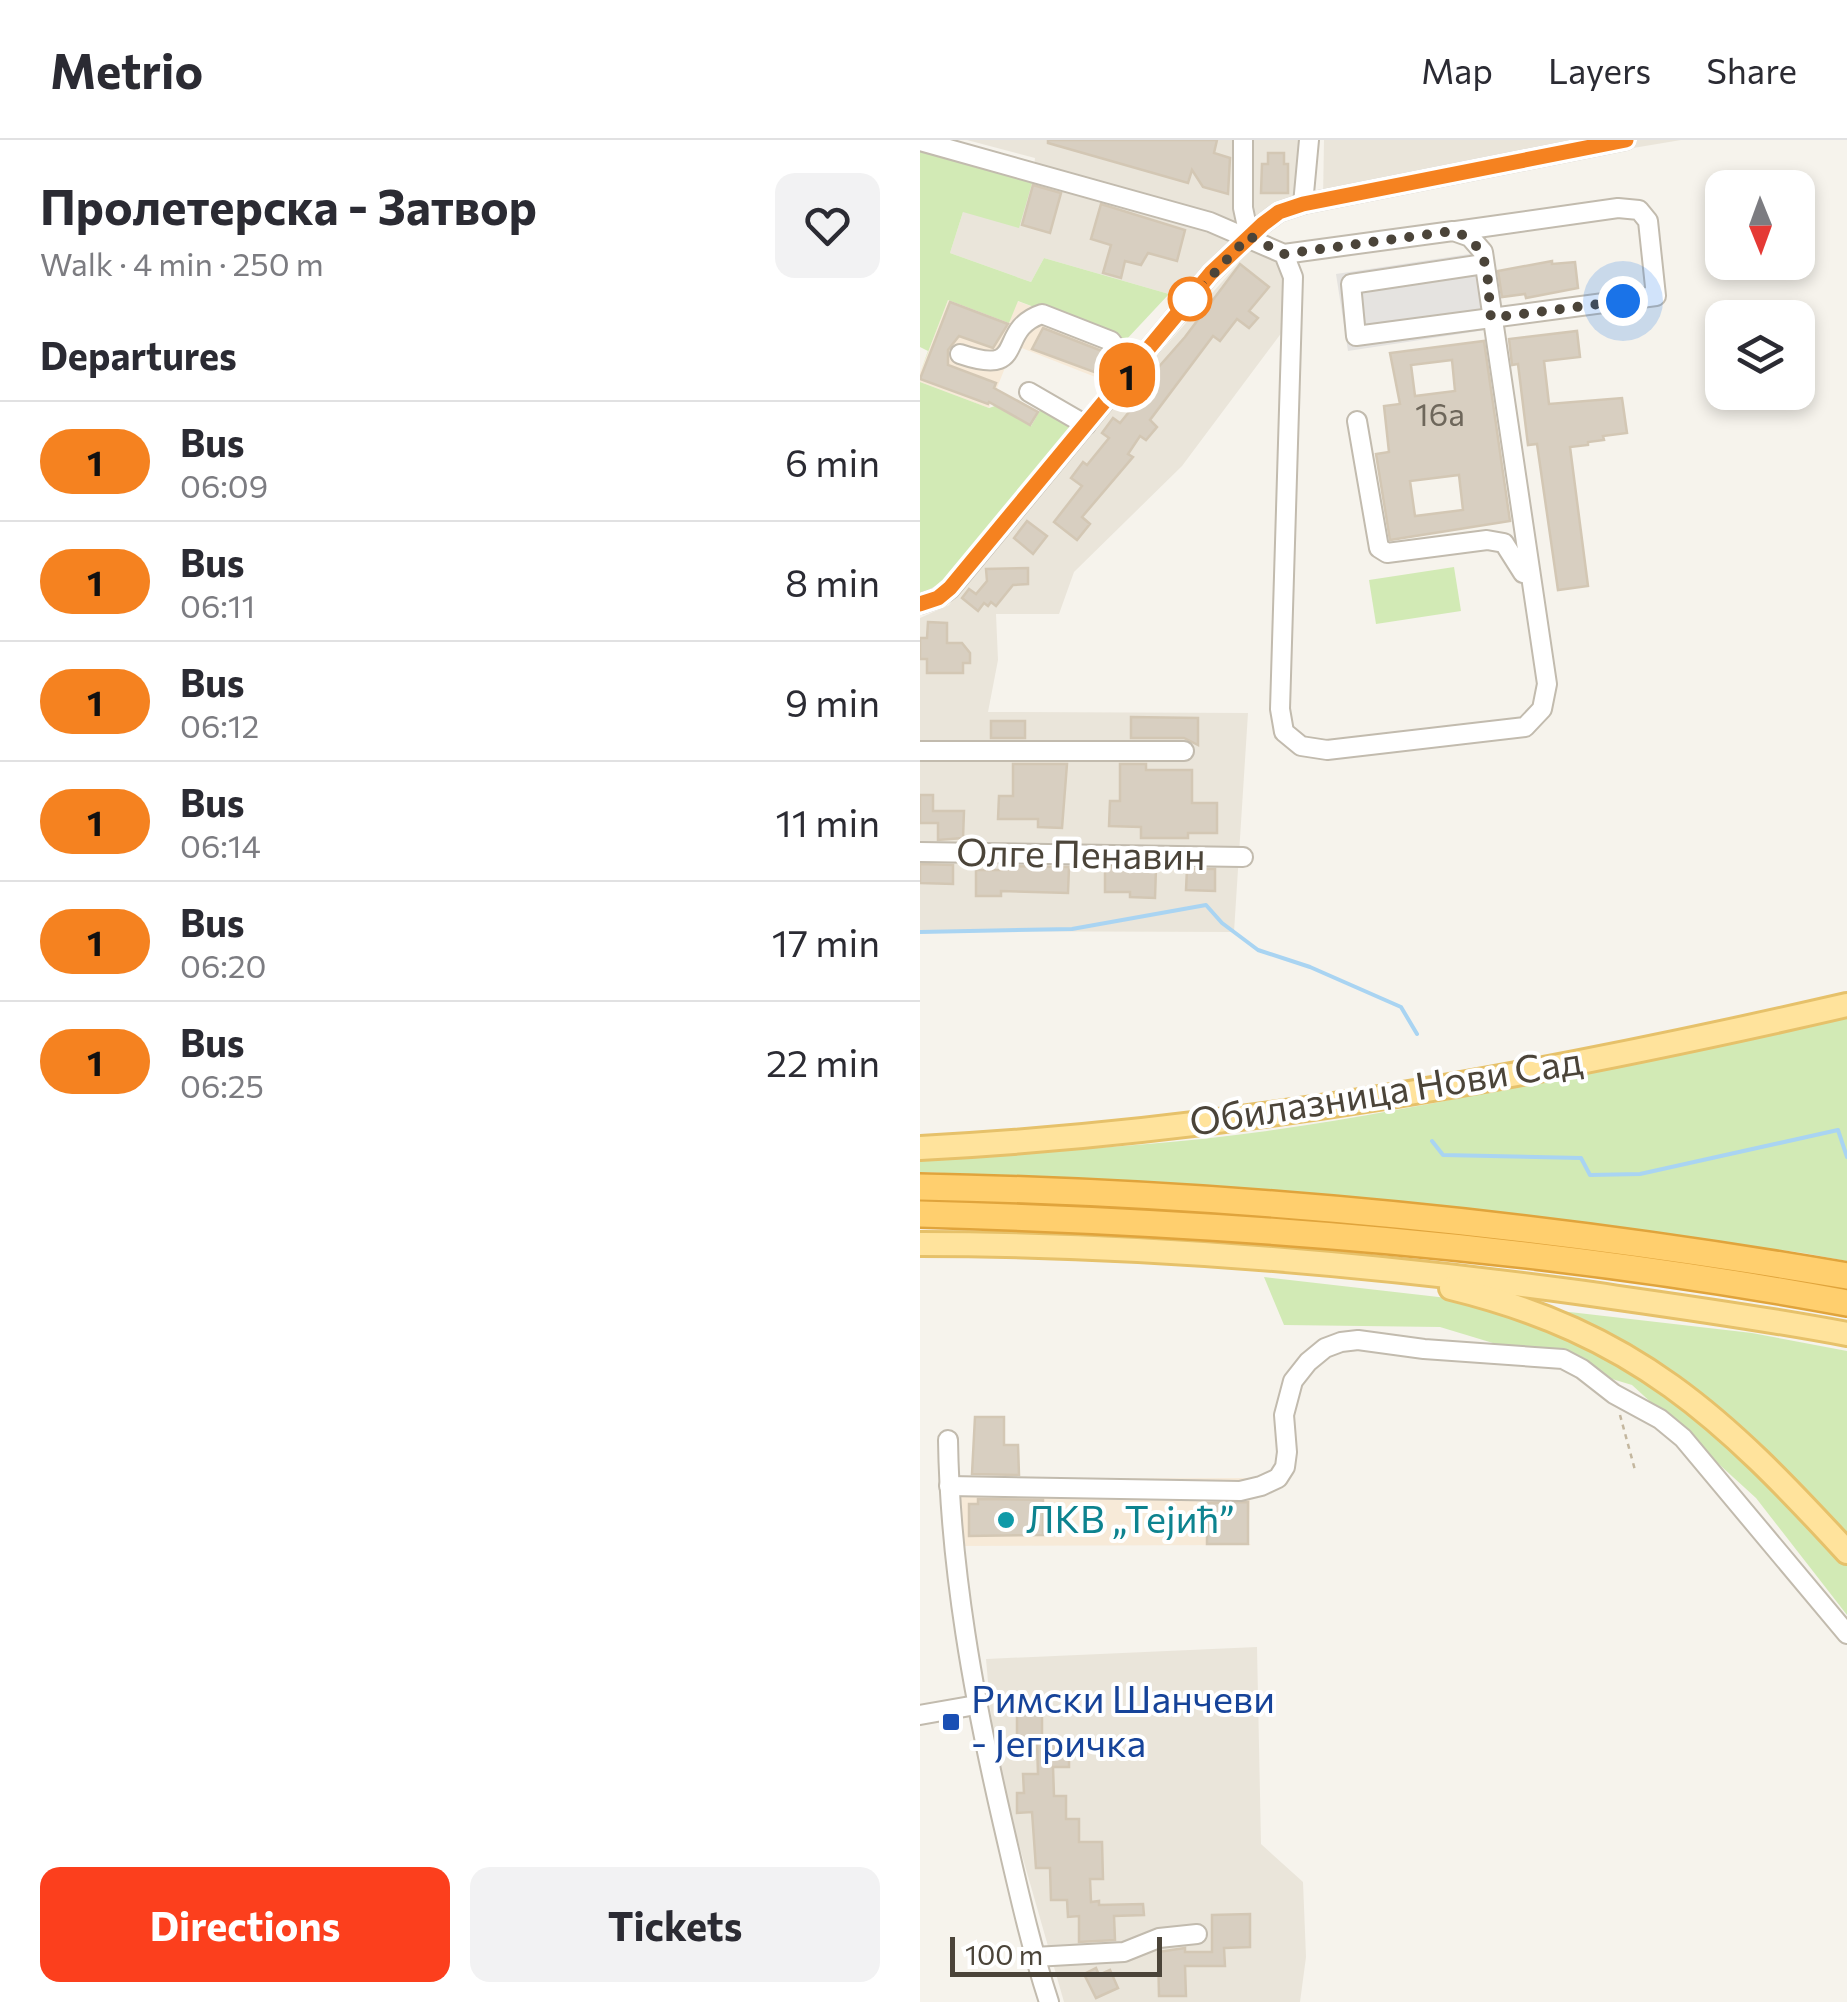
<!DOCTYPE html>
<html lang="en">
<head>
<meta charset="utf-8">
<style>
  body { margin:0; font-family:Commissioner,sans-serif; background:#f2f2f3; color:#2b2b33; height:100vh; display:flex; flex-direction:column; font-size:38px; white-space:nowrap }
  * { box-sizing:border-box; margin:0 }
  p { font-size:32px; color:#7c7c81 }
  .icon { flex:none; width:55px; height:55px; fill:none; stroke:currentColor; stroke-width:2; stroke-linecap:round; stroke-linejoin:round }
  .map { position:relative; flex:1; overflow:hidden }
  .sheet { display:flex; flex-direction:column; background:#fff; width:920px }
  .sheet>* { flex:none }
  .badge { padding:0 20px; border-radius:32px; font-size:35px; line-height:65px }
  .needle { width:65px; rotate:179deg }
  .buttons { position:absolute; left:785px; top:30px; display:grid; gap:20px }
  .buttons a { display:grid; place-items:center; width:110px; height:110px; border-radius:20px; background:#fff; box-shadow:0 5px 15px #0003; font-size:50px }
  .scale { position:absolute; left:30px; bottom:25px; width:212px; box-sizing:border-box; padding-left:10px; border:5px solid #4b4439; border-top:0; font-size:28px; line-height:35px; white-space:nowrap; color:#4b4439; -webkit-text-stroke:8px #fff; paint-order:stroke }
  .you { position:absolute; width:50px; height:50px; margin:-25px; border:8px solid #fff; border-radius:50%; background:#1a73e8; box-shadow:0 0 0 15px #1a73e833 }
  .map>.badge { position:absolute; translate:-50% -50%; box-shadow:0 0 0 5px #fff }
  h2 { padding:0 40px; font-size:38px; line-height:90px }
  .round { display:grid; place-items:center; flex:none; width:105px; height:105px; border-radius:20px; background:#f2f2f3 }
  .overview { display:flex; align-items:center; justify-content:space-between; height:170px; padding:0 40px }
  h1 { font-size:48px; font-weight:700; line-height:75px }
  .primary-button { display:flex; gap:20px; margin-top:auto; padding:20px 40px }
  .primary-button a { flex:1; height:115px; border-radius:20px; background:#fc3f1d; color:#fff; font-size:40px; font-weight:700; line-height:115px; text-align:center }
  .primary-button a+a { background:#f2f2f3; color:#2b2b33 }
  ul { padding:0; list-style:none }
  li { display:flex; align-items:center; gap:30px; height:120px; padding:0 40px; border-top:2px solid #e1e1e2 }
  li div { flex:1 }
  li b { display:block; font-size:38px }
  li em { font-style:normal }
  li .badge { min-width:110px; font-weight:700; text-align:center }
  header { display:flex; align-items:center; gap:60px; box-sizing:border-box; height:140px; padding:0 50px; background:#fff; border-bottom:2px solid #e1e1e2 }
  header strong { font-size:48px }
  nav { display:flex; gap:55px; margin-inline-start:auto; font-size:35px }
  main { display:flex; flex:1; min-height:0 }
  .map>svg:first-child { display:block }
</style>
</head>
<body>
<header>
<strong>Metrio</strong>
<nav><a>Map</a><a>Layers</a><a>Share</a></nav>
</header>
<main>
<section class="sheet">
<div class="overview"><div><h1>Пролетерска - Затвор</h1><p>Walk · 4 min · 250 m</p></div><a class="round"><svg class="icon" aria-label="heart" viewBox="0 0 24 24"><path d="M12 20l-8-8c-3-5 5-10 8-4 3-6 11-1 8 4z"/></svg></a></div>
<h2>Departures</h2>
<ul>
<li><span class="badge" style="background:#f58220;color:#111">1</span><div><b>Bus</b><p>06:09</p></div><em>6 min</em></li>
<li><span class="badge" style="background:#f58220;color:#111">1</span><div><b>Bus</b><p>06:11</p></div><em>8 min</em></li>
<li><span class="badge" style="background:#f58220;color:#111">1</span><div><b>Bus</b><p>06:12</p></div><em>9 min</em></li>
<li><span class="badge" style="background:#f58220;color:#111">1</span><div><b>Bus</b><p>06:14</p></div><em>11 min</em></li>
<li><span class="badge" style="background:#f58220;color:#111">1</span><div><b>Bus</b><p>06:20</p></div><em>17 min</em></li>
<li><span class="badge" style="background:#f58220;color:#111">1</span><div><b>Bus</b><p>06:25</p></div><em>22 min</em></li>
</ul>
<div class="primary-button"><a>Directions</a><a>Tickets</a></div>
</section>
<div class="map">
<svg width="927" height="1862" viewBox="0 0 927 1862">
  <rect width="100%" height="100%" fill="#f6f3ec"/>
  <g fill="#eae5da">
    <path d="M47,0H384L382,61L330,81L265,145L249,154L124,118L111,142L30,113L43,72L113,40L115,18Z"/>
    <path d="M404,0H761L403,60Z"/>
    <path d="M338,101L378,120L371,180L262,326L154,432L139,474H76L78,520L68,572L328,573L314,792L0,791V478L29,465L134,333Z"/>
    <path d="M337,1507L341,1704L383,1742L386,1817L380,1862H144L75,1621L66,1519Z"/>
  </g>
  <g fill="#f7ead8">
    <path d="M28,160L89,182L97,161L205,201L188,242L94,205L69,268L0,242V233Z"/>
    <path d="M331,1338L328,1403L331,1405L36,1406L30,1339Z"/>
  </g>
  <g fill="#d2eab5">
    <path d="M0,8L113,40L99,88L43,72L30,113L111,142L124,118L249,154L205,201L98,161L89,183L28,160L0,233L8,211L0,207Z"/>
    <path d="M0,242L69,268L75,266L111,286L122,267L147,281L149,288L24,442L0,454Z"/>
    <path d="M534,427L541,471L456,484L449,440Z"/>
    <path d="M927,877V1121L883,1113C710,1091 537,1067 363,1052C243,1041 121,1037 0,1032V1017C116,1012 232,1007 347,991C542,963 734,916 927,877Z"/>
    <path d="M344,1137L832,1193L927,1211V1475L836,1358L712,1245L520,1187L364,1185Z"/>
  </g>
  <path fill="#e5e3e0" d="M563,112L572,189L428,211L416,134Z"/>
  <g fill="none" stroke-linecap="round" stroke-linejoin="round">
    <g stroke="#a9d4f2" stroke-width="4">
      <path d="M0,792L152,789L286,765L302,783L338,810L390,827L481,867L497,894"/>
      <path d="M512,1001L523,1015L661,1018L670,1035L720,1034L918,990L927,1017"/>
    </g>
  </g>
  <g fill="#d8cfc1" stroke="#d3c7b4" stroke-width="2.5" fill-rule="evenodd">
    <path d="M128,0H297L294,13L310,18L308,54L283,47L272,30L268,43L128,3Z"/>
    <path d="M348,13H364V24H368V53H341L342,24H348Z"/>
    <path d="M113,45L141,53L130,93L102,85Z"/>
    <path d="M181,64L265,90L257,121L228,113L221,125L205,121L201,138L183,133L191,105L171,99Z"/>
    <path d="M632,121V124L655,122L658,148L606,158L605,154L582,157L578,131Z"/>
    <path d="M320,124L349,147L329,171L338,178L329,188L317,179L300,201L293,196L230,280L237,287L226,300L220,296L208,314L213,317L162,377L170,384L157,400L134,382L162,346L151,338L163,322L167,325L189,298L182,293L193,278L200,283L226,251L221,247L265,197Z"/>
    <path d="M30,162L88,184L73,208L39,196L28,210V225L76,243L74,248L118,272L110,285L69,262L68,264L0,239Z"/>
    <path d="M123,188L182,211L174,232L112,209Z"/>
    <path d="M657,191L660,217L624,221L629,264L702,258L707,293L683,296L684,300L668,302V305L650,307L668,446L638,450L617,304L608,305L598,224L592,225L589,199Z"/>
    <path d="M564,201L590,381L470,400L456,314L469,312L464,266L480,264L470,213ZM532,220L535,251L495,256L491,225ZM539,335L543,370L495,376L490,341Z"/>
    <path d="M107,381L127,396L113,414L94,398Z"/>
    <path d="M108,428V444L93,445L76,466L71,462L68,466L64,463L58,471L42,458L49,449L56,454L67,441L66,429Z"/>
    <path d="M8,482L27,483V503H42L50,513V523H43V533H7V519H0V498H7Z"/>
    <path d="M211,577L278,578V605L264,598H211Z"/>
    <rect x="71" y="581" width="34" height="17"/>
    <path d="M93,624H147L142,688L118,687V679H78L79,656H93Z"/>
    <path d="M200,624H226V630H272V663H297V693H268V698H221V687L189,686L190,661H200Z"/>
    <path d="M0,655H13V671H44L43,698L18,700V683H0Z"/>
    <path d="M0,724L33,725V744L0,743Z"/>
    <path d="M83,726L149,727L148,753L81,751V756H56V730H82Z"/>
    <path d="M185,727L236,728L235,758L210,757V752H185Z"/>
    <path d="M267,729H295V751L266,750Z"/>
    <path d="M55,1277H84V1305H98L99,1335L52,1334Z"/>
    <path d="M58,1359L123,1360V1395L49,1396V1364H58Z"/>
    <path d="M328,1362V1404H287V1363Z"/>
    <rect x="97" y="1571" width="25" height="27"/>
    <path d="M155,1601V1615H149V1627H133L134,1656H146V1679H159V1702H182L183,1739H170L171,1762L179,1761V1765L223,1764L224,1775L194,1776L195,1800L159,1802V1776L148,1777L147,1760H131L130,1728H116L112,1672L97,1673V1653H104L103,1634H118L117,1602Z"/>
    <path d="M330,1774V1807L304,1808L305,1826H265L266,1856H239L238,1812L265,1808V1812H292V1775Z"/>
    <path d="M176,1828L179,1835L190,1830L198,1848L176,1858L164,1834Z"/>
  </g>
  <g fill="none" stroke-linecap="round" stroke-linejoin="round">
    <g stroke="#c2bbae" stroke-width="22">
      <g id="minor">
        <path d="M323,0V68L329,96"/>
        <path d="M0,1L290,82L364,114L533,91L550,97L563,112L627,544L622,569L605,587L407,610L381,606L364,592L360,569L373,137L364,114"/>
        <path d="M383,64L389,0"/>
        <path d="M536,91L698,68L719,70L728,81L736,156L436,196L431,144L564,124"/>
        <path d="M40,214C110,238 74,190 122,174L191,201L212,229"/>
        <path d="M109,252L166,285"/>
        <path d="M437,281L459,408L467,413L567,400L584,403L603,433"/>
        <path d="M0,464L18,458L30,449L291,133L343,84L359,72L383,64L706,0"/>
        <path d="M0,611H264"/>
        <path d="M0,712L323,717"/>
        <path d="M28,1300C30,1429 54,1559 83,1684C97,1744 110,1804 129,1862"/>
        <path d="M29,1346L320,1351L341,1346L358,1338L365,1327L367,1312L364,1275L373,1241L388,1222L405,1208L421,1202L438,1200L504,1209L643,1219L662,1229L694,1254L740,1279L763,1298L927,1494"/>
        <path d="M0,1575L56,1565"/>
        <path d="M114,1817L204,1812L239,1798L277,1794"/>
      </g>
    </g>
    <g stroke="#e6c16a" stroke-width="28">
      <g id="major">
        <path d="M0,1008C313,992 622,935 927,865"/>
        <path d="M0,1104C219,1104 440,1123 657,1152C748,1165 838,1177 927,1194"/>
        <path d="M531,1148C715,1193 803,1277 927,1412"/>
      </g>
    </g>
    <g stroke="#e0a43c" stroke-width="30">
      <g id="highway">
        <path d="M0,1047C311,1053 620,1083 927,1136"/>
        <path d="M0,1074C311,1083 621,1106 927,1163"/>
      </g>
    </g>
    <path stroke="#c4b79f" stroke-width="2.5" stroke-dasharray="5 5" stroke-linecap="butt" d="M700,1275L715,1330"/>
    <use href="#minor" stroke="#fff" stroke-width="18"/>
    <use href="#major" stroke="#ffe39c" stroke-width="22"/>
    <use href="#highway" stroke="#ffcf6e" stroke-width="25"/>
  </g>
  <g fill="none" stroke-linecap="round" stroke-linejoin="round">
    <g stroke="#fff" stroke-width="22">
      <path id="line" d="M0,464L18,458L30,448L291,133L343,84L359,72L383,64L706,0"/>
    </g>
    <use href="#line" stroke="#f58220" stroke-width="15"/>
    <path stroke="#4b4439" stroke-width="10" stroke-dasharray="0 18" d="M270,159L329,96L364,114L533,91C574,105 566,141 571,178L703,161"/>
  </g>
  <circle fill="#fff" stroke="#f58220" stroke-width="5" cx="270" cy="159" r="20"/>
  <circle fill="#0f9aa8" stroke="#fff" stroke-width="4" cx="86" cy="1380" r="10"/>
  <rect fill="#1a4fb4" stroke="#fff" stroke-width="4" x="21" y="1572" width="20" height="20" rx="5"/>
  <g text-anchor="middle" stroke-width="8" stroke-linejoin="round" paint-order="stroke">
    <g font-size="32" fill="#6e675b">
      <text x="520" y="286">16a</text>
    </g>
    <g font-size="38" fill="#4b4439" stroke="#fff">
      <text transform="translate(161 715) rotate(1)" y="13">Олге Пенавин</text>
      <text transform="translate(466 952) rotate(-9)" y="13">Обилазница Нови Сад</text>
    </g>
    <g font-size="38" fill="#0d838f" stroke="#fff" text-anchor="start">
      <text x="106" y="1393">ЛКВ „Тејић”</text>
    </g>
    <g font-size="38" fill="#164399" stroke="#fff" text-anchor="start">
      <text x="51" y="1573">Римски Шанчеви<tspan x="51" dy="44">- Јегричка</tspan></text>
    </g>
  </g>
</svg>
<div class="buttons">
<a><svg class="needle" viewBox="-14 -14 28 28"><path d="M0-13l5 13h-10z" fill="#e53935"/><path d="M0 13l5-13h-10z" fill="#7c7c81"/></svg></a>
<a><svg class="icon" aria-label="layers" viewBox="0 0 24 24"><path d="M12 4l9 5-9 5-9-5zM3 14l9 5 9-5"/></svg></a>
</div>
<div class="scale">100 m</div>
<div class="you" style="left:703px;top:161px"></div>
<b class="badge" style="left:207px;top:235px;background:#f58220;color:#111">1</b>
</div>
</main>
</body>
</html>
